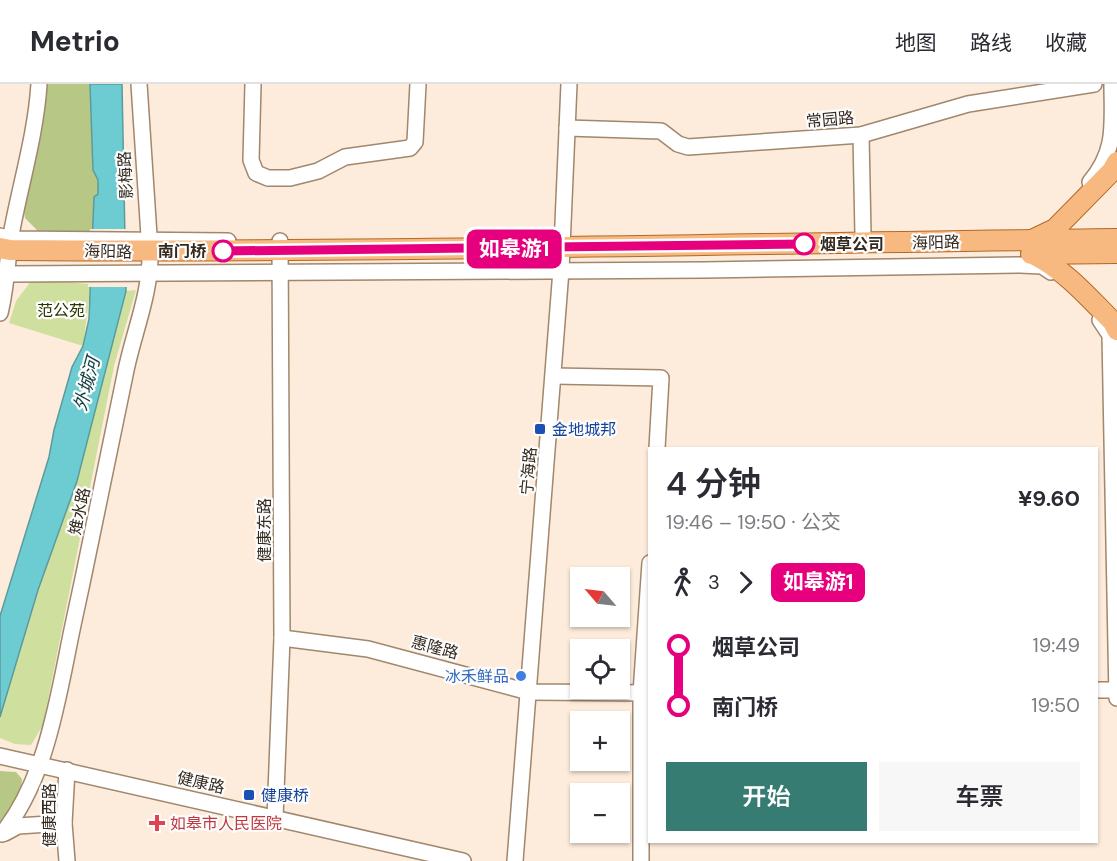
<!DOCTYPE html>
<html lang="zh">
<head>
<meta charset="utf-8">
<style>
  body { margin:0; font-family:"DM Sans","Noto Sans SC",sans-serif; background:#f7f7f7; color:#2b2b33; height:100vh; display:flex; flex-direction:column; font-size:22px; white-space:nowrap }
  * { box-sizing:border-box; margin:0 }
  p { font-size:20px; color:#7c7c81 }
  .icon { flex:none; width:33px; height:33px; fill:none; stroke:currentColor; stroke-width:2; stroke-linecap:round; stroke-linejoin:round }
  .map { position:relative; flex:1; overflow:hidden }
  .details { position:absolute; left:648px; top:363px; width:450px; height:396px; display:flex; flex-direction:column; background:#fff; border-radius:0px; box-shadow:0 2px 4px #0004 }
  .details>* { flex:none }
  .badge { padding:0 12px; border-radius:9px; font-size:21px; line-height:39px }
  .needle { width:39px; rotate:298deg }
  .buttons { position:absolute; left:570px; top:483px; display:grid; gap:12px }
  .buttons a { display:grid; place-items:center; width:60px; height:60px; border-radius:0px; background:#fff; box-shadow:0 2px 4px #0004; font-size:30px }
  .map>.badge { position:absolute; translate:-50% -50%; box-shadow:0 0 0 3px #fff }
  .legs { display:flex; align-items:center; gap:9px; height:66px; padding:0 18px; font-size:20px }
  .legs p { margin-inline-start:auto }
  .summary { display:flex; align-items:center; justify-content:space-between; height:102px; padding:0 18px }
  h1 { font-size:33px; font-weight:600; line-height:45px }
  .action { display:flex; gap:12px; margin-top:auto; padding:12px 18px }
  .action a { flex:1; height:69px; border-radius:0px; background:#367c73; color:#fff; font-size:24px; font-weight:600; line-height:69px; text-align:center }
  .action a+a { background:#f7f7f7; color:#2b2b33 }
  ul { padding:0 18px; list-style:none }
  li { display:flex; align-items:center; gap:21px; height:60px; font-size:22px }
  li i { display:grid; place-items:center; width:9px; height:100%; margin:0 8px; background:currentColor }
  li i::after { content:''; width:15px; height:15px; margin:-8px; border:4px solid; border-radius:50%; background:#fff }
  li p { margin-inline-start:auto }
  li:first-child i { background:linear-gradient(#0000 50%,currentColor 0) }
  li:last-child i { background:linear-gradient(currentColor 50%,#0000 0) }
  header { display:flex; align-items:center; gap:36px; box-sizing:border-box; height:84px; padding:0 30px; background:#fff; border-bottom:2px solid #e1e1e2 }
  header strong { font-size:28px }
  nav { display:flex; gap:33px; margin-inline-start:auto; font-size:21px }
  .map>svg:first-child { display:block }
</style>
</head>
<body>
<header>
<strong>Metrio</strong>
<nav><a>地图</a><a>路线</a><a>收藏</a></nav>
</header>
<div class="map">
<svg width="1117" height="777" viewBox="0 0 1117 777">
  <rect width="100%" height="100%" fill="#fdecdb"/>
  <g fill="#cfdf9e">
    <path d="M32,196L91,200L83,262L9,239L16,217Z"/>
    <path d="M136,206L114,282L43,641L31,661L15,660L0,654V633L38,506L77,397L126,207Z"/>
  </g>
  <g fill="#b7c785">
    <path d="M46,0H90L93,86L98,96V110L94,113V142L88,151L39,148L25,134L23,120Z"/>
    <path d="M0,687L16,688L22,695L21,706L0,741Z"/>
  </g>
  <path fill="#6dccd2" stroke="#5c9b9c" stroke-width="1.5" d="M90,0H122L126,207L77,397L38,506L0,633V532L49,373L54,346L72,283L83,262L89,235L94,113L98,110V96L93,86Z"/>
  <path fill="#fdecdb" d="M90,145H130L129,203H88Z"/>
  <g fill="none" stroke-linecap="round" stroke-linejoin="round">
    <g stroke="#a0876d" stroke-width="18">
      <g id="minor">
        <path d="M253,0L251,76L256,89L268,94H290L318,87L345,73L410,64L415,58L418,0"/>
        <path d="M567,44L661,47L678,60L688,63L861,51L968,20L1094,0"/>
        <path d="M861,51L863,151"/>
        <path d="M1090,98C1117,66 1112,40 1112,0"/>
        <path d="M0,152L10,155L228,157"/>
        <path d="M0,188L8,190L705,186L1020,181L1042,182L1051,188"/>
        <path d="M0,229C7,201 7,174 12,146C21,98 36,49 39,0"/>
        <path d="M1100,236L1110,251L1117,614"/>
        <path d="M554,292L661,294L657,364"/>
        <path d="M282,554L368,565L529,608L650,609"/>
        <path d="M1096,606H1117"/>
        <path d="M0,672L463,777"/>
        <path d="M67,686L64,739L67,777"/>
        <path d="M275,734L282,554L280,157"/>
        <path d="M5,749L18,742L64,739"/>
        <path d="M2,750C48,692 58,612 73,541C91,458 108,375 125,291C133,249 151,211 150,167L139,0"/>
        <path d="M515,777L561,186L569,0"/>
        <path d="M641,777V609L650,479"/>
      </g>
    </g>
    <g stroke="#b06928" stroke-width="22">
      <g id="major">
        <path d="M1034,155L1055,145L1112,87L1117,78"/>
        <path d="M0,164L10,166C379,169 748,159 1117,155"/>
        <path d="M1031,170L1117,169"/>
        <path d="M1035,171C1066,187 1089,214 1113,238L1117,246"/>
      </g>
    </g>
    <use href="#minor" stroke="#fff" stroke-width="15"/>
    <use href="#major" stroke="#f8b981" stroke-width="20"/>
  </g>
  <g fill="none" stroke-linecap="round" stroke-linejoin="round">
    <g stroke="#fff" stroke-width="14">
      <path id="line-1" d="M223,167L804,160"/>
    </g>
    <use href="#line-1" stroke="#e6007e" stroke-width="9"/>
  </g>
  <g fill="#fff" stroke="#e6007e" stroke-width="3">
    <circle cx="804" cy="160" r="10"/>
    <circle cx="223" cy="167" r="10"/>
  </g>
  <g fill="#1a4fb4" stroke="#fdfdfd" stroke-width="2">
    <rect x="534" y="339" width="12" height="12" rx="3"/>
    <rect x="243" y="705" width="12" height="12" rx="3"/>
  </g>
  <circle fill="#3f7fe0" stroke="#fdfdfd" stroke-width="2" cx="521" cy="592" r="6"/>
  <path fill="#e0444e" stroke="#fdfdfd" stroke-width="2" d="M154 730h6v6h6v6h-6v6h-6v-6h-6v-6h6z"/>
  <g text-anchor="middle" stroke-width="4.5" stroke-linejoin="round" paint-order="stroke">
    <g font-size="16" fill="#34291f" stroke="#fdfdfd">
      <text transform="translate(830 35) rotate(-5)" y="6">常园路</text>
      <text transform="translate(125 91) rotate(-93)" y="6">影梅路</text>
      <text transform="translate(936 158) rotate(-1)" y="6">海阳路</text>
      <text transform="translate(108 167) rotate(1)" y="6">海阳路</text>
      <text transform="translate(528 387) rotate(-85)" y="6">宁海路</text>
      <text transform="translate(79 427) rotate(-78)" y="6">雉水路</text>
      <text transform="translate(264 446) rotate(-90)" y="6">健康东路</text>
      <text transform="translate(435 563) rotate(15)" y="6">惠隆路</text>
      <text transform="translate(201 698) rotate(13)" y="6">健康路</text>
      <text transform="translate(49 731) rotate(-90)" y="6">健康西路</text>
    </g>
    <g font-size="16" font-weight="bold" fill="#34291f" stroke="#fdfdfd" text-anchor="start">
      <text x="820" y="166">烟草公司</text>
      <text x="206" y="173" text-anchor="end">南门桥</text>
    </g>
    <g font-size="16" fill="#2a3300" stroke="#fdfdfd">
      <text x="61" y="232">范公苑</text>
    </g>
    <g font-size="16" fill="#164399" stroke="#fdfdfd" text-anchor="start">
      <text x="552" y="351">金地城邦</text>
      <text x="261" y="717">健康桥</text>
    </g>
    <g font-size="16" fill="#366cbe" stroke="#fdfdfd" text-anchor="end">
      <text x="509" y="598">冰禾鲜品</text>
    </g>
    <g font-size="16" fill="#be3a42" stroke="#fdfdfd" text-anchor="start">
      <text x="170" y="745">如皋市人民医院</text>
    </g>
    <g font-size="18" font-style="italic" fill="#0f3c3f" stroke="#fdfdfd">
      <text transform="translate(87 300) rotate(-75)" y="6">外城河</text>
    </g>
  </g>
</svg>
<div class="buttons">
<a><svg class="needle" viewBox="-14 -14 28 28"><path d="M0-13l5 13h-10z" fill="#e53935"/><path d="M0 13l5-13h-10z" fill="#7c7c81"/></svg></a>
<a><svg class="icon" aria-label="locate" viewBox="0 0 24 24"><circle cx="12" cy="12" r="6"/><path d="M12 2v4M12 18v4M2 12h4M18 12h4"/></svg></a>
<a>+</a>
<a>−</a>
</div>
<b class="badge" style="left:514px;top:165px;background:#e6007e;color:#fff">如皋游1</b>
<section class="details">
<div class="summary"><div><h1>4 分钟</h1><p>19:46 – 19:50 · 公交</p></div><b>¥9.60</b></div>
<div class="legs"><svg class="icon" aria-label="walk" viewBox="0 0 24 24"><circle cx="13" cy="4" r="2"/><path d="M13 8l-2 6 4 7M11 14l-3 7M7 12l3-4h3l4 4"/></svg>3<svg class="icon" aria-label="forward" viewBox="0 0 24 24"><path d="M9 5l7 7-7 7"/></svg><b class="badge" style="background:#e6007e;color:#fff">如皋游1</b></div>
<ul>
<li><i style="color:#e6007e"></i><b>烟草公司</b><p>19:49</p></li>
<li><i style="color:#e6007e"></i><b>南门桥</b><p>19:50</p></li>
</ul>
<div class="action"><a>开始</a><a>车票</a></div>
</section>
</div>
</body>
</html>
